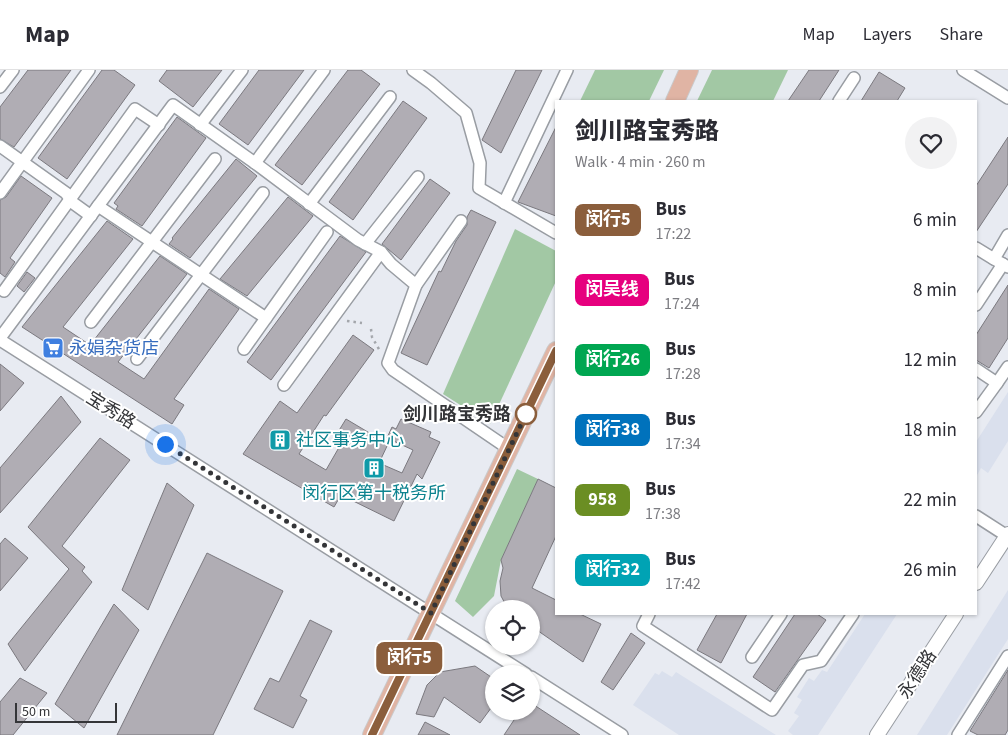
<!DOCTYPE html>
<html lang="en">
<head>
<meta charset="utf-8">
<style>
  body { margin:0; font-family:"Source Sans 3","Noto Sans SC",sans-serif; background:#f2f2f3; color:#2b2b33; height:100vh; display:flex; flex-direction:column; font-size:19px; white-space:nowrap }
  * { box-sizing:border-box; margin:0 }
  p { font-size:16px; color:#7c7c81 }
  .icon { flex:none; width:28px; height:28px; fill:none; stroke:currentColor; stroke-width:2; stroke-linecap:round; stroke-linejoin:round }
  .map { position:relative; flex:1; overflow:hidden }
  .details { position:absolute; left:555px; top:30px; width:422px; height:515px; display:flex; flex-direction:column; background:#fff; border-radius:0px; box-shadow:0 1px 4px #0004 }
  .details>* { flex:none }
  .badge { padding:0 10px; border-radius:8px; font-size:18px; line-height:32px }
  .controls { position:absolute; left:485px; top:530px; display:grid; gap:10px }
  .controls a { display:grid; place-items:center; width:55px; height:55px; border-radius:50%; background:#fff; box-shadow:0 1px 4px #0004; font-size:25px }
  .scale { position:absolute; left:15px; bottom:12px; width:102px; box-sizing:border-box; padding-left:5px; border:2px solid #343538; border-top:0; font-size:14px; line-height:18px; white-space:nowrap; color:#343538; -webkit-text-stroke:4px #fff; paint-order:stroke }
  .you { position:absolute; width:25px; height:25px; margin:-12px; border:4px solid #fff; border-radius:50%; background:#1a73e8; box-shadow:0 0 0 8px #1a73e833 }
  .map>.badge { position:absolute; translate:-50% -50%; box-shadow:0 0 0 2px #fff }
  .round { display:grid; place-items:center; flex:none; width:52px; height:52px; border-radius:26px; background:#f2f2f3 }
  .head { display:flex; align-items:center; justify-content:space-between; height:85px; padding:0 20px }
  h1 { font-size:24px; font-weight:800; line-height:38px }
  ul { padding:0; list-style:none }
  li { display:flex; align-items:center; gap:15px; height:70px; padding:0 20px }
  li div { flex:1 }
  li b { display:block; font-size:19px }
  li em { font-style:normal }
  li .badge { min-width:55px; font-weight:700; text-align:center }
  header { display:flex; align-items:center; gap:30px; box-sizing:border-box; height:70px; padding:0 25px; background:#fff; border-bottom:1px solid #e1e1e2 }
  header strong { font-size:24px }
  nav { display:flex; gap:28px; margin-inline-start:auto; font-size:18px }
  .map>svg:first-child { display:block }
</style>
</head>
<body>
<header>
<strong>Map</strong>
<nav><a>Map</a><a>Layers</a><a>Share</a></nav>
</header>
<div class="map">
<svg width="1008" height="665" viewBox="0 0 1008 665">
  <rect width="100%" height="100%" fill="#e8ebf2"/>
  <g fill="#dae0ed">
    <path d="M1008,322V371L988,403L981,398L976,407V372Z"/>
    <path d="M1008,520V569L947,665H917Z"/>
    <path d="M865,544H897L818,665H793L788,661L799,646L794,643L802,630L797,627L809,608L814,611L822,600L827,602Z"/>
    <path d="M662,601L672,607L676,602L776,665H679L633,635L655,603L659,605Z"/>
  </g>
  <g fill="#a2c8a4">
    <path d="M595,0H664L649,31H580Z"/>
    <path d="M712,0H788L773,31H697Z"/>
    <path d="M515,159L556,181V211L490,354L443,324Z"/>
    <path d="M517,399L538,409L501,490L494,526L473,547L455,531Z"/>
  </g>
  <g fill="#b0adb4" stroke="#7b797f">
    <path d="M28,0H71L14,77L0,69V37Z"/>
    <path d="M102,0H114L135,15L67,109L38,88Z"/>
    <path d="M167,0H222L193,37L159,11Z"/>
    <path d="M259,0H304L248,75L219,54Z"/>
    <path d="M348,0H361L380,14L302,115L275,95Z"/>
    <path d="M516,0H542L501,83L482,70Z"/>
    <path d="M809,0H839L819,31H788Z"/>
    <path d="M879,2L905,18L897,31H861Z"/>
    <path d="M403,31L427,48L353,150L329,132Z"/>
    <path d="M177,47L206,68L142,156L116,139L118,136L114,133Z"/>
    <path d="M556,57V146L518,132Z"/>
    <path d="M1008,67V114L976,162V116Z"/>
    <path d="M236,89L257,106L190,188L169,174L173,169L172,168Z"/>
    <path d="M21,106L52,128L10,188L15,192L5,207L0,203V130L6,127Z"/>
    <path d="M430,109L450,123L401,190L382,174Z"/>
    <path d="M288,127L313,146L247,226L220,209Z"/>
    <path d="M471,140L496,152L427,295L401,283L439,201L441,202L456,171L467,155V147Z"/>
    <path d="M107,151L133,169L63,257L90,275L160,186L187,204L118,292L144,309L209,219L239,239L174,329L184,335L172,354L22,257Z"/>
    <path d="M340,166L366,182L271,310L247,292Z"/>
    <path d="M27,202L35,208L24,222L17,216Z"/>
    <path d="M1008,215V268L989,298L976,290V265Z"/>
    <path d="M353,265L374,280L326,346L324,345L299,384L326,400L345,367L338,362L346,349L388,374L379,393L402,403L413,380L387,368L392,357L396,359L401,349L431,362L429,367L440,372L422,409L417,404L394,451L341,425L334,437L243,384L280,331L297,343Z"/>
    <path d="M0,294L24,313L0,341Z"/>
    <path d="M61,326L81,352L0,443V398Z"/>
    <path d="M100,368L130,390L62,476L85,497L82,501L92,512L25,601L8,574L69,499L28,457Z"/>
    <path d="M538,409L556,418V466L532,518L556,530V544H580L601,554L583,592L531,556V539H508L501,526L500,511L503,498L501,490Z"/>
    <path d="M167,413L194,435L148,540L122,520Z"/>
    <path d="M5,468L28,488L0,521V474Z"/>
    <path d="M207,483L283,521L213,665H117Z"/>
    <path d="M114,534L139,560L84,658L55,634Z"/>
    <path d="M717,544H747L721,593L697,580Z"/>
    <path d="M795,544H817L826,550L775,622L753,607Z"/>
    <path d="M310,550L332,561L300,626L307,630L293,658L254,639L270,608L279,612Z"/>
    <path d="M631,563L645,573L613,620L601,612Z"/>
    <path d="M475,596L494,609V634L480,653L444,627L434,647L416,644L427,615L440,602Z"/>
    <path d="M1008,600V660L1005,665H978L970,661Z"/>
    <path d="M20,608L47,623L13,665H0V632Z"/>
    <path d="M531,633L580,665H504L520,641H531Z"/>
    <path d="M425,652L450,665H418Z"/>
  </g>
  <g fill="none" stroke-linecap="round" stroke-linejoin="round">
    <g stroke="#999da3" stroke-width="14">
      <g id="minor">
        <path d="M413,0L431,13L466,43L480,93L479,118L556,163"/>
        <path d="M963,0L1008,28"/>
        <path d="M0,17L13,0"/>
        <path d="M839,31L854,8"/>
        <path d="M200,55L242,0"/>
        <path d="M0,76L66,123L73,133L91,146"/>
        <path d="M255,93L324,0"/>
        <path d="M0,123L89,0"/>
        <path d="M504,133L567,0"/>
        <path d="M309,134L390,27"/>
        <path d="M98,136L266,248"/>
        <path d="M365,174L418,107"/>
        <path d="M976,178L994,189"/>
        <path d="M1008,197L994,189L1008,165"/>
        <path d="M416,215L461,151"/>
        <path d="M4,221L135,39L159,55"/>
        <path d="M976,235L1003,194"/>
        <path d="M91,252L215,89"/>
        <path d="M0,268L173,35L255,93L358,170L381,182L391,194L416,215L388,293L393,300L509,379"/>
        <path d="M0,270L526,604"/>
        <path d="M244,279L327,162"/>
        <path d="M137,289L263,123"/>
        <path d="M976,299L997,313L976,342"/>
        <path d="M997,313L1008,297"/>
        <path d="M284,315L381,182"/>
        <path d="M976,446L1007,466"/>
        <path d="M649,544L643,556L772,640L803,595L821,591L853,544"/>
        <path d="M752,587L781,544"/>
        <path d="M531,607L622,665"/>
        <path d="M958,665L1008,586"/>
      </g>
    </g>
    <g stroke="#999da3" stroke-width="16">
      <g id="tertiary">
        <path d="M976,513L1008,464"/>
        <path d="M877,665L956,544"/>
      </g>
    </g>
    <g stroke="#cacacb" stroke-width="20">
      <g id="primary">
        <path d="M675,31L689,0"/>
        <path d="M372,665L556,281"/>
      </g>
    </g>
    <g stroke="#a3a6ab" stroke-width="2.5" stroke-dasharray="2.5 4" stroke-linecap="butt">
      <path d="M347,251L362,253"/>
      <path d="M371,259L372,267L380,281"/>
    </g>
    <use href="#minor" stroke="#fff" stroke-width="11"/>
    <use href="#tertiary" stroke="#fff" stroke-width="14"/>
    <use href="#primary" stroke="#e0b4a4" stroke-width="18"/>
  </g>
  <g fill="none" stroke-linecap="round" stroke-linejoin="round">
    <g stroke="#fff" stroke-width="11">
      <path id="line" d="M372,665L556,281"/>
    </g>
    <use href="#line" stroke="#8b5e3c" stroke-width="8"/>
    <path stroke="#343538" stroke-width="5" stroke-dasharray="0 9" d="M165,374L431,543L526,344"/>
  </g>
  <defs>
    <g id="supermarket-square" transform="scale(1.125)"><rect x="-9" y="-9" width="18" height="18" rx="4" fill="#3f7fe0" stroke="#fff"/><path d="M-6-5.5h2.5l.6 2H6L4.5 2H-2.5L-4.4-4H-6ZM-1.5 3.2a1.3 1.3 0 1 0 .1 0ZM3 3.2a1.3 1.3 0 1 0 .1 0Z" fill="#fff"/></g>
    <g id="building-square" transform="scale(1.125)"><rect x="-9" y="-9" width="18" height="18" rx="4" fill="#0f9aa8" stroke="#fff"/><path d="M-4-6H4V6H1V3H-1V6H-4ZM-2.5-4.3h1.7v1.8h-1.7ZM.8-4.3h1.7v1.8H.8ZM-2.5-1h1.7V.8h-1.7ZM.8-1h1.7V.8H.8Z" fill="#fff"/></g>
  </defs>
  <g fill-rule="evenodd">
    <use href="#supermarket-square" x="53" y="278"/>
    <use href="#building-square" x="280" y="370"/>
    <use href="#building-square" x="374" y="398"/>
  </g>
  <circle fill="#fff" stroke="#8b5e3c" stroke-width="2.5" cx="526" cy="344" r="10"/>
  <g text-anchor="middle" stroke-width="4" stroke-linejoin="round" paint-order="stroke">
    <g font-size="18" fill="#366cbe" stroke="#fff" text-anchor="start">
      <text x="69" y="284">永娟杂货店</text>
    </g>
    <g font-size="18" fill="#343538" stroke="#fff">
      <text transform="translate(111 340) rotate(32)" y="6">宝秀路</text>
      <text transform="translate(917 604) rotate(-57)" y="6">永德路</text>
    </g>
    <g font-size="18" font-weight="bold" fill="#343538" stroke="#fff" text-anchor="end">
      <text x="511" y="350">剑川路宝秀路</text>
    </g>
    <g font-size="18" fill="#0d838f" stroke="#fff" text-anchor="start">
      <text x="296" y="376">社区事务中心</text>
      <text x="374" y="429" text-anchor="middle">闵行区第十税务所</text>
    </g>
  </g>
</svg>
<div class="controls">
<a><svg class="icon" aria-label="locate" viewBox="0 0 24 24"><circle cx="12" cy="12" r="6"/><path d="M12 2v4M12 18v4M2 12h4M18 12h4"/></svg></a>
<a><svg class="icon" aria-label="layers" viewBox="0 0 24 24"><path d="M12 4l9 5-9 5-9-5zM3 14l9 5 9-5"/></svg></a>
</div>
<div class="scale">50 m</div>
<div class="you" style="left:165px;top:374px"></div>
<b class="badge" style="left:409px;top:588px;background:#8b5e3c;color:#fff">闵行5</b>
<section class="details">
<div class="head"><div><h1>剑川路宝秀路</h1><p>Walk · 4 min · 260 m</p></div><a class="round"><svg class="icon" aria-label="heart" viewBox="0 0 24 24"><path d="M12 20l-8-8c-3-5 5-10 8-4 3-6 11-1 8 4z"/></svg></a></div>
<ul>
<li><span class="badge" style="background:#8b5e3c;color:#fff">闵行5</span><div><b>Bus</b><p>17:22</p></div><em>6 min</em></li>
<li><span class="badge" style="background:#e6007e;color:#fff">闵吴线</span><div><b>Bus</b><p>17:24</p></div><em>8 min</em></li>
<li><span class="badge" style="background:#00a651;color:#fff">闵行26</span><div><b>Bus</b><p>17:28</p></div><em>12 min</em></li>
<li><span class="badge" style="background:#0072bc;color:#fff">闵行38</span><div><b>Bus</b><p>17:34</p></div><em>18 min</em></li>
<li><span class="badge" style="background:#6b8e23;color:#fff">958</span><div><b>Bus</b><p>17:38</p></div><em>22 min</em></li>
<li><span class="badge" style="background:#00a3b4;color:#fff">闵行32</span><div><b>Bus</b><p>17:42</p></div><em>26 min</em></li>
</ul>
</section>
</div>
</body>
</html>
